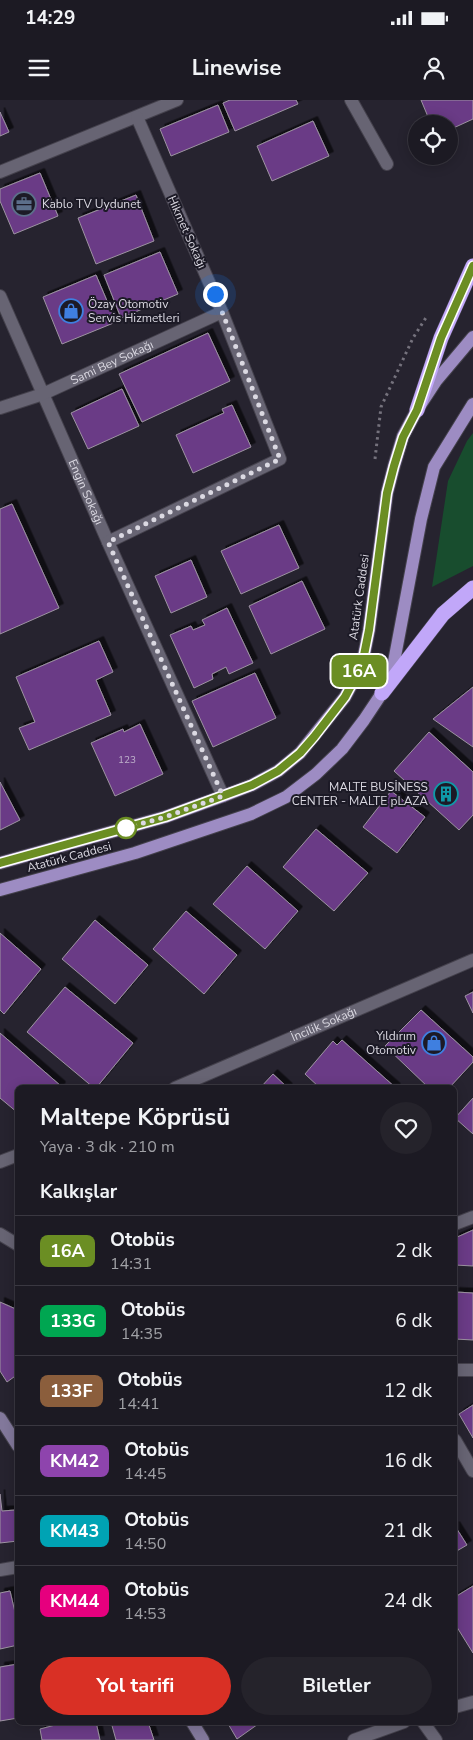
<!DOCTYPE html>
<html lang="tr">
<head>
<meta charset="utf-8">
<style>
  body { margin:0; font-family:"Nunito Sans",sans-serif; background:#25232b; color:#f1f3f6; height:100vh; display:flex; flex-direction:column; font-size:19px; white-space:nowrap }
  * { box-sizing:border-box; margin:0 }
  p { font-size:16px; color:#a0a1a6 }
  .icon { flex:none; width:28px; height:28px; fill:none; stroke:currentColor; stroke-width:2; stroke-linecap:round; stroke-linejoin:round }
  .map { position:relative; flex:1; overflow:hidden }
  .details { position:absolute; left:15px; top:985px; width:442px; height:640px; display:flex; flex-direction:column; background:#1c1a23; border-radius:8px; box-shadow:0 2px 12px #0003,0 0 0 1px #3a3841 }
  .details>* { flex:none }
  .badge { padding:0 10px; border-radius:8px; font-size:18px; line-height:32px }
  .fabs { position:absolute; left:408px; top:15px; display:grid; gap:10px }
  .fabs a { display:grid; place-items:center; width:50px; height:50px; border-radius:50%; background:#1c1a23; box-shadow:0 2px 12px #0003,0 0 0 1px #3a3841; font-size:25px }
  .you { position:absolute; width:25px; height:25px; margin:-12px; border:4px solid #fff; border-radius:50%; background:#1a73e8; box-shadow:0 0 0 8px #1a73e833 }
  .map>.badge { position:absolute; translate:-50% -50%; box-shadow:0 0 0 2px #fff }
  h2 { padding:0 25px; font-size:19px; line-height:45px }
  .round { display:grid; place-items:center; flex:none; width:52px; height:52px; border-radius:26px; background:#25232b }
  .headline { display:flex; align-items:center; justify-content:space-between; height:85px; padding:0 25px }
  h1 { font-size:24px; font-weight:700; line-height:38px }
  .action { display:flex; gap:10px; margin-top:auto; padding:10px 25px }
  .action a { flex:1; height:58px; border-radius:30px; background:#d93025; color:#fff; font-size:20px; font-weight:700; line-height:58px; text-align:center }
  .action a+a { background:#25232b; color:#f1f3f6 }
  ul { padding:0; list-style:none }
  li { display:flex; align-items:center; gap:15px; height:70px; padding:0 25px; border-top:1px solid #3a3841 }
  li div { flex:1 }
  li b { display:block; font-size:19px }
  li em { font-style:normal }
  li .badge { min-width:55px; font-weight:700; text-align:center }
  .status { display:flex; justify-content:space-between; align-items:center; height:35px; padding:0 25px; background:#1c1a23; direction:ltr }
  .status svg { height:14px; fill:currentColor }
  header { display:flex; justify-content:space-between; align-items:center; height:65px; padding:0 25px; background:#1c1a23; font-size:22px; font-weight:700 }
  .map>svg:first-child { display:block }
</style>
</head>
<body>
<div class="status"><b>14:29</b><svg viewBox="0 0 49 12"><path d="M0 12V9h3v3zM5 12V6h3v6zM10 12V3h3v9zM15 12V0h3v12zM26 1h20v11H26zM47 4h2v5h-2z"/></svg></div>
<header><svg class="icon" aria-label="menu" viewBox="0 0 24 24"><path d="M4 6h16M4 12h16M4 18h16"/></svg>Linewise<svg class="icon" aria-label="person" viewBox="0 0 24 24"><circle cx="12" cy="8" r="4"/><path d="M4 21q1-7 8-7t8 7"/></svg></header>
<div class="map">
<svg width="473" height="1640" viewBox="0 0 473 1640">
  <defs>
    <filter id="shadow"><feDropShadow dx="4.5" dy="-4.5" stdDeviation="0" flood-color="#0009"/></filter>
  </defs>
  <rect width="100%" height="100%" fill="#26232f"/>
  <path fill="#184d2e" d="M473,333V466L432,487L448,381L467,341Z"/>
  <g fill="#6b3a86" stroke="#9d94a2" filter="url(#shadow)">
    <path d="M230,0H296L298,4L235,31L223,3Z"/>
    <path d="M421,0H473V19L449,30V24H431Z"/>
    <path d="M218,5L229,32L171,56L160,29Z"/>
    <path d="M0,12L9,32L0,36Z"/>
    <path d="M313,21L329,56L272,81L257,46Z"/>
    <path d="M40,73L58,116L14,134L0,101V89Z"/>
    <path d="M136,95L154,141L96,164L78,118Z"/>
    <path d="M160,152L178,194L121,218L104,175Z"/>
    <path d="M96,175L116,222L62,244L43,197Z"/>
    <path d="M208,233L230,281L142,322L119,274Z"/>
    <path d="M122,289L139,326L88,349L71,313Z"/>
    <path d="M232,305L251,347L193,373L176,335L224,313L222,309Z"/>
    <path d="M12,404L59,508L0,534V409Z"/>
    <path d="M279,425L299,468L241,494L221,451Z"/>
    <path d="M191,460L207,497L171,513L155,476Z"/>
    <path d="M302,481L325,529L271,554L249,506Z"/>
    <path d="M227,508L253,563L229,574L226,567L212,574L213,579L194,588L170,535L191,526L193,530L205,525L202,520Z"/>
    <path d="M99,541L113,572L96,580L111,615L29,650L19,628L35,622L16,577Z"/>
    <path d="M255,573L276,618L213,647L192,601Z"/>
    <path d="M473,587V647L433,619Z"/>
    <path d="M140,624L163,674L115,696L91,643L123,629L124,632Z"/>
    <path d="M429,632L473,672V715L459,730L394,671Z"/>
    <path d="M0,682L20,720L0,730Z"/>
    <path d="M391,691L425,717L397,753L363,727Z"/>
    <path d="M316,729L368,773L334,811L283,767Z"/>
    <path d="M247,766L298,811L265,849L213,804Z"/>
    <path d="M186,811L237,855L204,894L153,849Z"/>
    <path d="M95,820L148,865L115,904L62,859Z"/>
    <path d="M0,833L41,869L4,914L0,910Z"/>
    <path d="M65,887L133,943L96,988H94L27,932Z"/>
    <path d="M473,892V913L465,896Z"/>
    <path d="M421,910L473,957V962L449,988H429L385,946Z"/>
    <path d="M0,933L61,986L60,988H18V1013L0,998Z"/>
    <path d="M342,940L396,988H320L305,974L333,941L337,945Z"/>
    <path d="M273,974L288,988H260Z"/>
    <path d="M473,998V1034L455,1018Z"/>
    <path d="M473,1130V1166L455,1165V1138Z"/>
    <path d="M455,1192L473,1193V1240L455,1239Z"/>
    <path d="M0,1202L18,1210V1274L7,1282L0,1271Z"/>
    <path d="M473,1305V1338L459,1314Z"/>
    <path d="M0,1394L2,1411L16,1410L18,1441L0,1443Z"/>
    <path d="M455,1426L467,1445L455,1452Z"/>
    <path d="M473,1486V1553L455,1524V1497Z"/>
    <path d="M10,1491L18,1525V1545L0,1549V1493Z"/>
    <path d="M18,1564V1618L0,1621V1567Z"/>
    <path d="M67,1622H96L100,1640H42L40,1629Z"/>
    <path d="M111,1622H148L154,1640H116Z"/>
    <path d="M227,1622H261L237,1639Z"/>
  </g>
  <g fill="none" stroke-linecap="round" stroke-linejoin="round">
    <g stroke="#44414c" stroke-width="14">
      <g id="street">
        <path d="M351,0L387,64"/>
        <path d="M0,72L177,0"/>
        <path id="s1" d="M0,196L108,442L223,696"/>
        <path id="s2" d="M0,308L43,294L222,212"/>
        <path d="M108,442L280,359L222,212L137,17"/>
        <path id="s3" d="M175,988L473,860"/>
        <path d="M0,1062L18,1055"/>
        <path d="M455,1124L473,1117"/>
        <path d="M0,1134L18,1145"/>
        <path d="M455,1270H473"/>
        <path d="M455,1340L473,1371"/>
        <path d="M0,1470L18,1467"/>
        <path d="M455,1607L473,1602"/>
        <path d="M423,1622L436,1640"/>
        <path d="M354,1640L404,1622"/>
      </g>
    </g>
    <g stroke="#44414c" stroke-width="14">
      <g id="secondary">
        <path d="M0,1318L18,1346"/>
        <path d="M192,1622L203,1640"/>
      </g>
    </g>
    <g stroke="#44414c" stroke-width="14">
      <g id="primary">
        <path d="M0,763L165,717L223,696L252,685L278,671L300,653L345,597L362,565L369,530L387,393L394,366L403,336L417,310L436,281L473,237"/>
        <path d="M0,790L135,753L251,714L286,697L316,674L342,649L364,620L382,593L393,567L421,419L434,367L473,304"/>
      </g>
    </g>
    <g stroke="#44414c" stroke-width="16">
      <g id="highway">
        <path d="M417,310L441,238L473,166"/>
        <path d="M382,593L443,514L473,488"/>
      </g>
    </g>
    <path stroke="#75727d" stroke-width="3" stroke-dasharray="2.5 4" stroke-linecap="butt" d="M375,359L381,307L413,238L427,216"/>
    <use href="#street" stroke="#676473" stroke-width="12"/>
    <use href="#secondary" stroke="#82789b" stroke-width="12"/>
    <use href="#primary" stroke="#9d8cc3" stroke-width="12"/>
    <use href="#highway" stroke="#c1a7f9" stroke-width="15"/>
  </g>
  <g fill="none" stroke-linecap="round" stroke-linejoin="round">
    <g stroke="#fff" stroke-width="11">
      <path id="line" d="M0,763L165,717L252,685L278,671L300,653L314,637L345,597L362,565L369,530L387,393L394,366L403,337L417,310L441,238L473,166"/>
    </g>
    <use href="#line" stroke="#6b8e23" stroke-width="8"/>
    <path stroke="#dbd9e2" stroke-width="5" stroke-dasharray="0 9" d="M126,728L165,717L223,696L108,442L280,359L215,194"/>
  </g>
  <defs>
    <g id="office-ring" transform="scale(1.25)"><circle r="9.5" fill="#1c1a26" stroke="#5c6f8a" stroke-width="1.5"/><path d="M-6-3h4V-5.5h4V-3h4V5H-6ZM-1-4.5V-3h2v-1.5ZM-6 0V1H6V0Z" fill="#5c6f8a"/></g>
    <g id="shop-ring" transform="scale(1.25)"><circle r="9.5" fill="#1c1a26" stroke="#3f7fe0" stroke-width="1.5"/><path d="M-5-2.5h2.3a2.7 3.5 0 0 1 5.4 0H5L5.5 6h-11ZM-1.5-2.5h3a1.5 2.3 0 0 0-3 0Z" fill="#3f7fe0"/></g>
    <g id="building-ring" transform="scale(1.25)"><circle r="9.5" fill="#1c1a26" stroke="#0f9aa8" stroke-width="1.5"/><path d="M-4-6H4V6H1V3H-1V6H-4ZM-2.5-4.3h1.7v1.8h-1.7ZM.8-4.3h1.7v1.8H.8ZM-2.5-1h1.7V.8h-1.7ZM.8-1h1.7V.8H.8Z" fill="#0f9aa8"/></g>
  </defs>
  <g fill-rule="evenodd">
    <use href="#office-ring" x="24" y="104"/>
    <use href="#shop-ring" x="71" y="211"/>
    <use href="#building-ring" x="446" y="694"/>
    <use href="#shop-ring" x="434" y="943"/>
  </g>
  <circle fill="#fff" stroke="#6b8e23" stroke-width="2.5" cx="126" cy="728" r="10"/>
  <g text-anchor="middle" stroke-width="4" stroke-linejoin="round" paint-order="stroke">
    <g font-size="10" fill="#bfb1cb">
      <text x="127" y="663">123</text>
    </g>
    <g font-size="12" fill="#dbd9e2" stroke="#1c1a26" text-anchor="start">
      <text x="42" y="108">Kablo TV Uydunet</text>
      <text x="88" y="208">Özay Otomotiv<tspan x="88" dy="14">Servis Hizmetleri</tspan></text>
      <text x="428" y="691" text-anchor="end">MALTE BUSİNESS<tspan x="428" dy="14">CENTER - MALTE pLAZA</tspan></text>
      <text x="416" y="940" text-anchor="end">Yıldırım<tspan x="416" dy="14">Otomotiv</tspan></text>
    </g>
    <g font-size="12" fill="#dbd9e2" stroke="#1c1a26">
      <text transform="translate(187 132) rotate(66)" y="4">Hikmet Sokağı</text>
      <text dy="4" stroke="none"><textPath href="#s2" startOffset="121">Sami Bey Sokağı</textPath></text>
      <text dy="4" stroke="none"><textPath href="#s1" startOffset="214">Engin Sokağı</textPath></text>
      <text transform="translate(359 497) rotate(-82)" y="4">Atatürk Caddesi</text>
      <text transform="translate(69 757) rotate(-15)" y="4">Atatürk Caddesi</text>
      <text dy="4" stroke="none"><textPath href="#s3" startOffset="162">İncilik Sokağı</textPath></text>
    </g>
  </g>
</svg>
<div class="fabs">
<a><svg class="icon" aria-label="locate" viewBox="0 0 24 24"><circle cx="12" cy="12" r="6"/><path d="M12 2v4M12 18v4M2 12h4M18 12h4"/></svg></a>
</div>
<div class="you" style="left:215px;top:194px"></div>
<b class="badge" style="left:359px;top:571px;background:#6b8e23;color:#fff">16A</b>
<section class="details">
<div class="headline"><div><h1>Maltepe Köprüsü</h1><p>Yaya · 3 dk · 210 m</p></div><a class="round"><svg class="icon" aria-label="heart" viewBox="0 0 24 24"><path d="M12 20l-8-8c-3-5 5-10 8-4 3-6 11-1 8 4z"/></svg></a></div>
<h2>Kalkışlar</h2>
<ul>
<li><span class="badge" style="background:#6b8e23;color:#fff">16A</span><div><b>Otobüs</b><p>14:31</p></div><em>2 dk</em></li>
<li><span class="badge" style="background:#00a651;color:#fff">133G</span><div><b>Otobüs</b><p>14:35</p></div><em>6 dk</em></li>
<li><span class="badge" style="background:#8b5e3c;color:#fff">133F</span><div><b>Otobüs</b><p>14:41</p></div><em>12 dk</em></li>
<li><span class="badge" style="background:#8e44ad;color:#fff">KM42</span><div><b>Otobüs</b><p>14:45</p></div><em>16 dk</em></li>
<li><span class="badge" style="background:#00a3b4;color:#fff">KM43</span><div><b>Otobüs</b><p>14:50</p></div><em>21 dk</em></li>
<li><span class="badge" style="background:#e6007e;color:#fff">KM44</span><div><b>Otobüs</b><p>14:53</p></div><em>24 dk</em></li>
</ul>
<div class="action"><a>Yol tarifi</a><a>Biletler</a></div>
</section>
</div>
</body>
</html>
